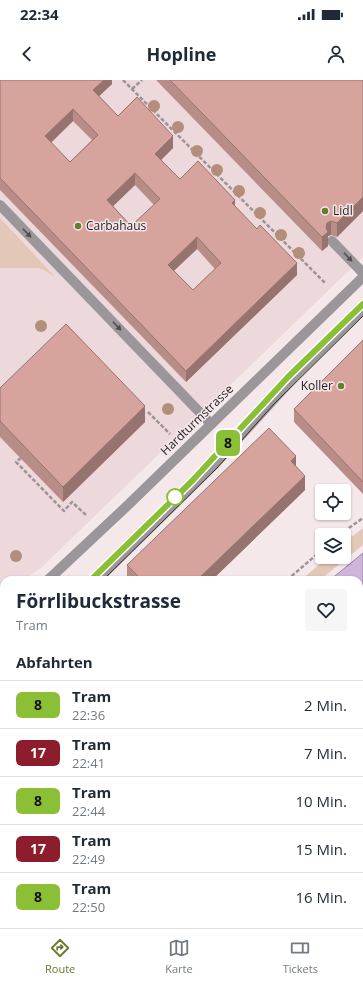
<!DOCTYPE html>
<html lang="de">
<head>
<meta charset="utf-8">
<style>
  body { margin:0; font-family:"Open Sans",sans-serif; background:#f6f6f7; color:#1f2937; height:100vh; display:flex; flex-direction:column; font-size:15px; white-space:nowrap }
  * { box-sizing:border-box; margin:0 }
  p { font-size:13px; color:#747a83 }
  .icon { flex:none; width:22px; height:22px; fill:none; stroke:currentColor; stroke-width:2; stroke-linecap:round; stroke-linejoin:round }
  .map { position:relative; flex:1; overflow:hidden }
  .panel { position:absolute; left:0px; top:496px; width:363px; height:352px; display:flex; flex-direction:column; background:#fff; border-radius:12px 12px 0 0; box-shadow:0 1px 3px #0004 }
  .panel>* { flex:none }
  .badge { padding:0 8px; border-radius:6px; font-size:14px; line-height:26px }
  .fabs { position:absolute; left:315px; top:404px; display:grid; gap:8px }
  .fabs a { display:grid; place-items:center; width:36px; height:36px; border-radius:4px; background:#fff; box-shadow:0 1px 3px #0004; font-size:20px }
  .map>.badge { position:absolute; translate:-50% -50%; box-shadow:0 0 0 2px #fff }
  h2 { padding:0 16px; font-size:15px; line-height:36px }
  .round { display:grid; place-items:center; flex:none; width:42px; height:42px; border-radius:4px; background:#f6f6f7 }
  .headline { display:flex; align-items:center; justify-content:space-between; height:68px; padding:0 16px }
  h1 { font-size:19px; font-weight:700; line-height:30px }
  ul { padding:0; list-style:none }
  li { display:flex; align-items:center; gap:12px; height:48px; padding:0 16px; border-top:1px solid #e0e1e3 }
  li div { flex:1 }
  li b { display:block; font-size:15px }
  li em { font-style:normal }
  li .badge { min-width:44px; font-weight:700; text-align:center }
  .status { display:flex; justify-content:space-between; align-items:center; height:28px; padding:0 20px; background:#fff; direction:ltr }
  .status svg { height:11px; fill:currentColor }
  header { display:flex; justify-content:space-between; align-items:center; height:52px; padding:0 16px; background:#fff; font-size:18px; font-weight:700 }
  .tab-bar { display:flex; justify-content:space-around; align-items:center; height:56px; border-top:1px solid #e0e1e3; background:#fff; font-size:11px; color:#747a83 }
  .tab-bar a { display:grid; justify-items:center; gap:2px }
  .tab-bar .current { color:#667c2e }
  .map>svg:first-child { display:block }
</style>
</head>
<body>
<div class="status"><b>22:34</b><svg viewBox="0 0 49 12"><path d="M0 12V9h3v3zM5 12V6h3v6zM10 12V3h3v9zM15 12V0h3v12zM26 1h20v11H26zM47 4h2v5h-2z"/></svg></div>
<header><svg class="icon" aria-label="back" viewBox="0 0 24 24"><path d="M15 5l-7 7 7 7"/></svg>Hopline<svg class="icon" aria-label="person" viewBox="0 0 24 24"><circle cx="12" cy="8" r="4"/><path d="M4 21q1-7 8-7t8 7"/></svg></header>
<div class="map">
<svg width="363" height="848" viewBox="0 0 363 848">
  <rect width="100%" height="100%" fill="#f5e8eb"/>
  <path fill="#edd8dc" d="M0,0H363V177L42,487L24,500H4V513L0,514Z"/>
  <g fill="#e4c8b7">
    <path d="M0,138L55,197L40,188H0Z"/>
    <path d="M363,448V465L320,500H301L328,477H344V463Z"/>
    <path d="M363,756V824L359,820V760Z"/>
  </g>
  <g fill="#cfb4db" stroke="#9b87a2">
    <path d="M363,473V716L359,720V500H330Z"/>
    <path d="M4,824V844H235L231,848H0V828Z"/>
  </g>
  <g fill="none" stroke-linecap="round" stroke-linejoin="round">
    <g stroke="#9c9395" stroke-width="2.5" stroke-dasharray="4 2" stroke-linecap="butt">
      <path d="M123,0L325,203"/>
      <path d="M132,9L142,0"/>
      <path d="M148,332L170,354"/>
      <path d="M21,378L16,382L64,431L72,422L86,435"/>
      <path d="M339,455L363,438"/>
      <path d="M287,500L322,470"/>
      <path d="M359,747L363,742"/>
      <path d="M0,779L4,775"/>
      <path d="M261,848L265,844"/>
    </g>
    <g stroke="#9a9699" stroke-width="10">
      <path d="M0,125L211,344"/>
      <path d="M332,161L363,193"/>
      <path d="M97,500L215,384L295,296L363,229"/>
      <path d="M0,590L4,587"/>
    </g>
    <g stroke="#9a9699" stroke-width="10">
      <path d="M48,500L128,425L363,197"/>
      <path d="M0,544L4,540"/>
    </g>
    <g stroke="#373234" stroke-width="1">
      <path d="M91,500L192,401L288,297L363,224"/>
      <path d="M103,500L217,388L273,325L363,236"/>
      <path d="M0,584L4,580"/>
      <path d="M0,595L4,591"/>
    </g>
  </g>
  <g fill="#b28e7b">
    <circle cx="154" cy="26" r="6"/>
    <circle cx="178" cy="47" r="6"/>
    <circle cx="197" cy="71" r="6"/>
    <circle cx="217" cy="90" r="6"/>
    <circle cx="239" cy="111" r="6"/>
    <circle cx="260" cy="133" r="6"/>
    <circle cx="281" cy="155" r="6"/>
    <circle cx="299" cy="173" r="6"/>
    <circle cx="41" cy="246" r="6"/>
    <circle cx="168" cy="329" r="6"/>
    <circle cx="16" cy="476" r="6"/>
  </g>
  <g fill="#b98d87" fill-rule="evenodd">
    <path d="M0,0H112V4L99,16L118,36L173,68L161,80L180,99L235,126L297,195L186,302L0,110ZM73,41L92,60L70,82L51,63ZM135,105L154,125L131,146L113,126ZM197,169L215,189L193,210L174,191Z"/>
    <path d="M156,0H363V131L337,157L331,155L328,156V166L322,171Z"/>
    <path d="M363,260V414L294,342V329Z"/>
    <path d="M0,308L145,342L63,422L0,357Z"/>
    <path d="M296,386L305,410L212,500H128L127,499V485Z"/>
  </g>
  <g fill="#96736e">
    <path d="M104,0H112V4L93,22V10Z"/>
    <path d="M73,29V41L45,68V56Z"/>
    <path d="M173,56V68L155,86V74Z"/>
    <path d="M135,93V105L107,132V120Z"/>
    <path d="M363,117V131L337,157V143Z"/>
    <path d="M235,120V132L232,123Z"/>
    <path d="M331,141V155L328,156V166L322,171V157L327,143Z"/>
    <path d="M197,157V169L168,196V185Z"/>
    <path d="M297,183V195L186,302V291Z"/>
    <path d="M145,326V342L63,422V407Z"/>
    <path d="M296,376V390L291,381Z"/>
    <path d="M305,396V410L212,500H197Z"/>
    <path d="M4,735V749L0,754V740Z"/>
  </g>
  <g fill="#d7a49d" stroke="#96736e" fill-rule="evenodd">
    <path d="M0,0H104L93,10L118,36L137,17L173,56L155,74L180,99L198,81L235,120L232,123L257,149L260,145L297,183L186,291L0,98ZM73,29L98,55L70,82L45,56ZM135,93L160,119L131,146L107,120ZM197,157L221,183L193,210L168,185Z"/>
    <path d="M170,0H363V117L337,143L331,141L327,143L326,148L328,152L322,157Z"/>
    <path d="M66,244L145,326L63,407L0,341V308Z"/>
    <path d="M363,260V402L294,329Z"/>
    <path d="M269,348L296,376L291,381L305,396L197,500H142L127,485Z"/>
    <path d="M4,605V735L0,740V609Z"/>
    <path d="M359,826L363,830V848H329L333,844H359Z"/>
  </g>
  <defs><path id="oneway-solid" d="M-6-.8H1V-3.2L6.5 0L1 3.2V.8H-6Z"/></defs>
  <g fill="#514d4f">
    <use href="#oneway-solid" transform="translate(27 153) rotate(46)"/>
    <use href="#oneway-solid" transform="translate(348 177) rotate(46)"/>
    <use href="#oneway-solid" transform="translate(117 246) rotate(46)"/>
  </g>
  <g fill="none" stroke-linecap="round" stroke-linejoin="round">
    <g stroke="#fff" stroke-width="9">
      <path id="line" d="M91,500L192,401L288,297L363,224"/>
    </g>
    <use href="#line" stroke="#8bc036" stroke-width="6"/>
  </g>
  <g fill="#667c2e" stroke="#f5e8eb" stroke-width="1.5">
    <circle cx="325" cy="131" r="4"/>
    <circle cx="78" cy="146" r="4"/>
    <circle cx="341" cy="306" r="4"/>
  </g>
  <circle fill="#fff" stroke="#8bc036" stroke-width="2" cx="175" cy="417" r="8"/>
  <g text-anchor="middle" stroke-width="3" stroke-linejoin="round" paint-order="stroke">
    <g font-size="12" fill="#211d1e" stroke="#f5e8eb" text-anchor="start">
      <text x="333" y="135">Lidl</text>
      <text x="86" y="150">Carbahaus</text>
      <text x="333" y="310" text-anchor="end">Koller</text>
    </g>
    <g font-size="12" fill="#211d1e" stroke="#f5e8eb">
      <text transform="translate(197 340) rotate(-44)" y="4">Hardturmstrasse</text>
    </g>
  </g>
</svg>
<div class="fabs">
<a><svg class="icon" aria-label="locate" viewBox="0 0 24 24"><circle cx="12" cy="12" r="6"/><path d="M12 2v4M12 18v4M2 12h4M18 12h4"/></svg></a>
<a><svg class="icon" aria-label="layers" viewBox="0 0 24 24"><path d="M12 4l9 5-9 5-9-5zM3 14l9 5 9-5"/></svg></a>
</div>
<b class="badge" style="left:228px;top:363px;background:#8bc036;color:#111">8</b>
<section class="panel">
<div class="headline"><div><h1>Förrlibuckstrasse</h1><p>Tram</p></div><a class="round"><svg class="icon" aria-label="heart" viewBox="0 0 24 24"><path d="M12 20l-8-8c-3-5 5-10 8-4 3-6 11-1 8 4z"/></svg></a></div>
<h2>Abfahrten</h2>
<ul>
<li><span class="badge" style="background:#8bc036;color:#111">8</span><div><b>Tram</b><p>22:36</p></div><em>2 Min.</em></li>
<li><span class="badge" style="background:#8d1d2c;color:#fff">17</span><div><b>Tram</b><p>22:41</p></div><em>7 Min.</em></li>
<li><span class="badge" style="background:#8bc036;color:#111">8</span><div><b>Tram</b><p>22:44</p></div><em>10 Min.</em></li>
<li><span class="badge" style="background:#8d1d2c;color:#fff">17</span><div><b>Tram</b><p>22:49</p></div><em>15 Min.</em></li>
<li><span class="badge" style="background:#8bc036;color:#111">8</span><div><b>Tram</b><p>22:50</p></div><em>16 Min.</em></li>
</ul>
</section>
</div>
<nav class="tab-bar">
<a class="current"><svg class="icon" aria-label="directions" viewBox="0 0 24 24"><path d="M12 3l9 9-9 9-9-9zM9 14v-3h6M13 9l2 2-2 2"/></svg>Route</a>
<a><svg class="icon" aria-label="map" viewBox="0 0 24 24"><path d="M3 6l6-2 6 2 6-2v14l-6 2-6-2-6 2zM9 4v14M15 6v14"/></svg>Karte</a>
<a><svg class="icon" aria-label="tickets" viewBox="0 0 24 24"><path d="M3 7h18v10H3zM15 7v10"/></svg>Tickets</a>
</nav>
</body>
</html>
